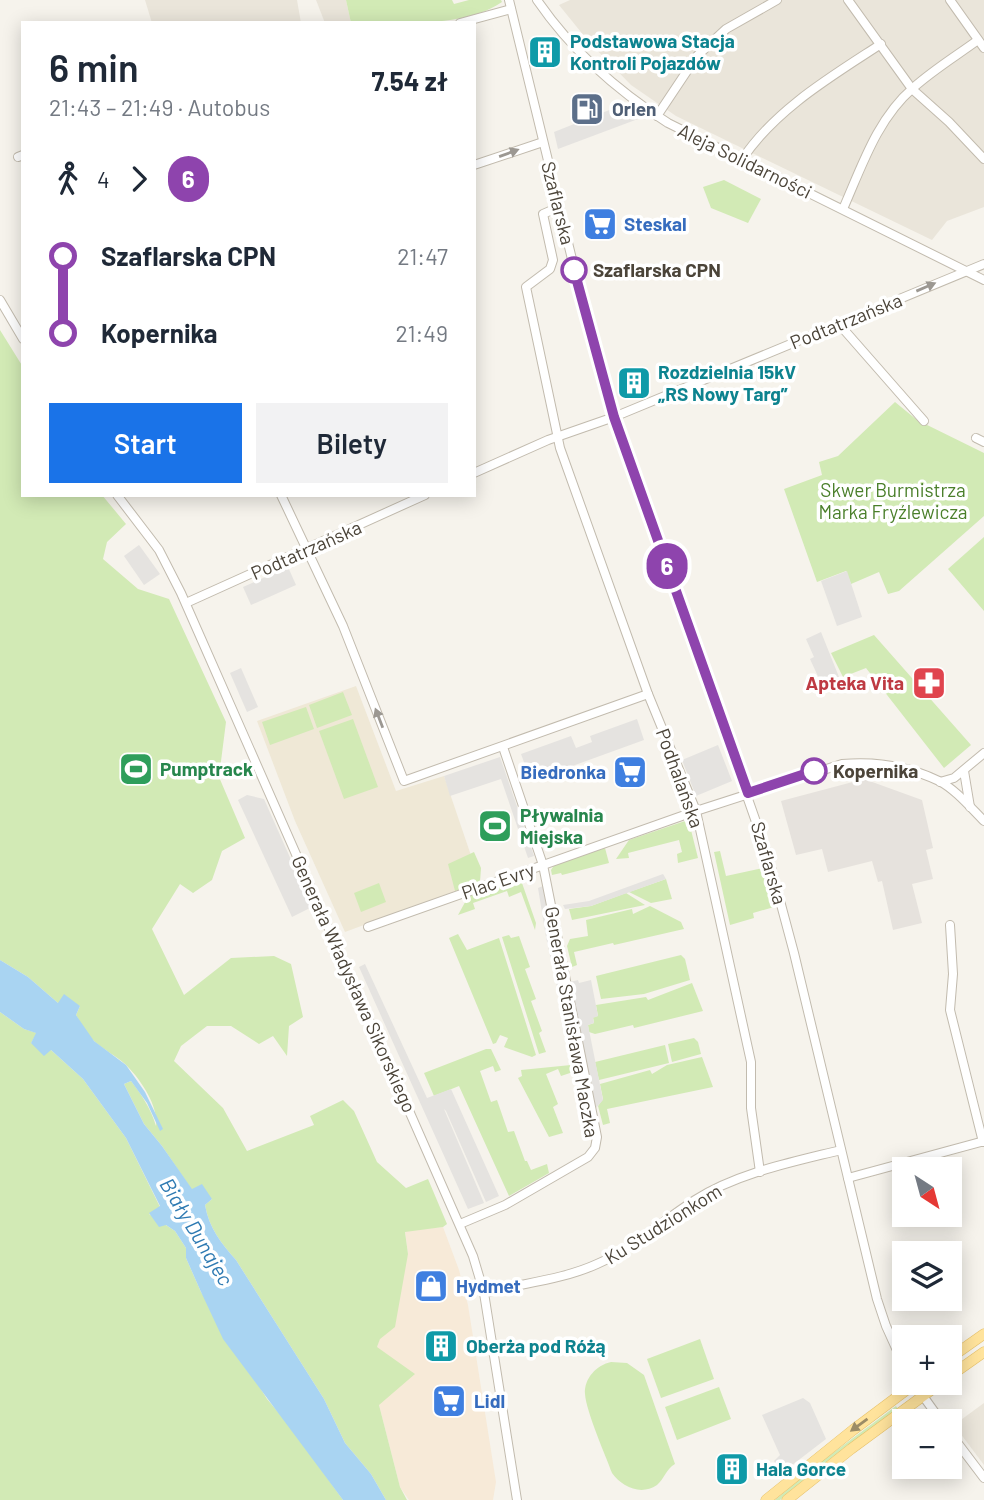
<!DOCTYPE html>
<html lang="pl">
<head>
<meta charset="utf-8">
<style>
  body { margin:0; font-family:Barlow,sans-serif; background:#f2f2f3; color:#1f2937; height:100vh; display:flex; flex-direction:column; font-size:26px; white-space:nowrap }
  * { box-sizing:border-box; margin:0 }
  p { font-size:23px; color:#747a83 }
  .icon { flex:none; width:38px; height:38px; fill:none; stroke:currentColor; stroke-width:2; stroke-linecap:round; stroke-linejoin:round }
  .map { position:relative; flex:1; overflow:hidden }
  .details { position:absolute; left:21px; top:21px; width:455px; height:476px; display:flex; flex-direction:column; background:#fff; border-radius:0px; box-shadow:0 4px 18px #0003 }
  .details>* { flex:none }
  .badge { padding:0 14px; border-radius:23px; font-size:24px; line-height:46px }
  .needle { width:46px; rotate:144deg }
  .fabs { position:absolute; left:892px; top:1157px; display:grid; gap:14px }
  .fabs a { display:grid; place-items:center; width:70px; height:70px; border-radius:0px; background:#fff; box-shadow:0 4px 18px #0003; font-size:35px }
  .map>.badge { position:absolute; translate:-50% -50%; box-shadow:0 0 0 4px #fff }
  .legs { display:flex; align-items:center; gap:10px; height:77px; padding:0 28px; font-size:23px }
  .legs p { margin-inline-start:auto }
  .overview { display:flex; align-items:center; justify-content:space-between; height:119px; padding:0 28px }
  h1 { font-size:38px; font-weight:600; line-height:52px }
  .button { display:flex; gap:14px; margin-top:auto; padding:14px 28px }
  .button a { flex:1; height:80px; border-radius:0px; background:#1a73e8; color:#fff; font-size:28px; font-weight:600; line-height:80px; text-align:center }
  .button a+a { background:#f2f2f3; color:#1f2937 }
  ul { padding:0 28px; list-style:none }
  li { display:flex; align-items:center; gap:24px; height:77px; font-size:26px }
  li i { display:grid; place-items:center; width:10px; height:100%; margin:0 9px; background:currentColor }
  li i::after { content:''; width:18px; height:18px; margin:-9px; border:5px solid; border-radius:50%; background:#fff }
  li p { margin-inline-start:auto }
  li:first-child i { background:linear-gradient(#0000 50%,currentColor 0) }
  li:last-child i { background:linear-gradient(currentColor 50%,#0000 0) }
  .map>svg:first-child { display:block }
</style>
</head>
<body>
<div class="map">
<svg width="984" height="1500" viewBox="0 0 984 1500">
  <rect width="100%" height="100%" fill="#f6f3ec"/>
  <g fill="#eae5da">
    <path d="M145,0H297L301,23H152Z"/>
    <path d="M316,0H346L351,23H325Z"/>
    <path d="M570,0H984V207L947,221L932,240L676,116L631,85L589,42L559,5Z"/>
    <path d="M984,1403V1465L954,1425Z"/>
  </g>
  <path fill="#f7ead8" d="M443,1227L459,1270L468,1305L496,1482L493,1500H409L400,1487L379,1405L377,1347L408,1254L405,1231Z"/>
  <path fill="#e6e2dd" d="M864,779L922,800L933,848L926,850L933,879L912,884L922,923L893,930L882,881L878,882L872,861L828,872L822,849L796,855L781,801Z"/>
  <path fill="#efe8d6" d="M356,686L396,791L444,776L480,882L345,932L295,821L257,721Z"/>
  <g fill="#d2eab5">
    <path d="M346,0H452L454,4L469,0H501L502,2C465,28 395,23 351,23Z"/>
    <path d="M724,180L761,199L748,223L711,208L703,187Z"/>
    <path d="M0,330L23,367V495H102L126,524L107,542L103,559L138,589L169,599L226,722L219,777L245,838L222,851L212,880L193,893L180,884L152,929L184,995L231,958L274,956L291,964L303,1017L289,1026L287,1056L273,1036L259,1044L231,1026H207L181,1046L174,1061L223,1108L247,1151L314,1125L310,1116L343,1100L354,1111L377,1162L406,1188L428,1179L447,1224L443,1227L405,1232L408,1254L395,1327L380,1339L377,1347L415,1374L379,1405L400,1487L407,1500H386L371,1474L345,1443L324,1399L236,1260C221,1243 209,1228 205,1205L212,1199L192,1190L162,1146L144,1124L124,1084L131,1081C142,1095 151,1109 156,1126C159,1106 139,1077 125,1064C116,1056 104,1050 94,1041C86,1034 81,1024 76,1015L80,1006L58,1003L28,977L0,960Z"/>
    <path d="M895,402L917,420L984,453V516L899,591L888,594L879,572L851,584L846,571L817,582L784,489L822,475L819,462L838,456Z"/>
    <path d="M984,537V611L948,569Z"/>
    <path d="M874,635L971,745L944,768L866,668L843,677L831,653Z"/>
    <path d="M343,692L352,715L317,728L309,705Z"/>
    <path d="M306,707L314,729L270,745L262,722Z"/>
    <path d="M353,719L378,787L344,799L319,731Z"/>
    <path d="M685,821L689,822L698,858L678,863L677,854L682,852L679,840L628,853L629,858L616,859L629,840Z"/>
    <path d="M605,848L609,863L562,875L561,873L552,875L551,870L555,864Z"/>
    <path d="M720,851L726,876L763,868L774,907L753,913L754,918L730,925L714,852Z"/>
    <path d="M474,852L481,868L480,882L455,891L448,864Z"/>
    <path d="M666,879L672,899L651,903L629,892Z"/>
    <path d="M379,883L386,902L361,912L354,893Z"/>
    <path d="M502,883L504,889L522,883L536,923L535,930L521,892L509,897L507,891L473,903L475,909L458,915L469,895Z"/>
    <path d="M626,893L645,905L572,920L569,909L591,906Z"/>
    <path d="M650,906L681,922L684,929L614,945L613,943L574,952L577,965L572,967L567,946L570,939L588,936L586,920L632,909L633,914Z"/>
    <path d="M458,934L467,950L499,938L536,1055L532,1057L504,1047L508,1038L500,1035L496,1043L493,1044L449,938Z"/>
    <path d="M509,935L511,938L519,936L530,967L525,969L536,999L531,1001L542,1031L539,1033L546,1052L539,1054L502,937Z"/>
    <path d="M681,955L685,959L690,980L644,994L601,999L596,976Z"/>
    <path d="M692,983L703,1011L634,1028L633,1025L595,1034L589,1032L588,1025L594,1023L593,1017L598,1016L596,1005L646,997L648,1000Z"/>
    <path d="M0,1012L24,1029L37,1033L31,1043L51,1050L83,1079L126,1138L160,1207L149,1214L175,1231L186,1248V1258L201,1292L267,1399L289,1425L343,1500H0Z"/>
    <path d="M694,1038L698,1042L701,1054L672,1062L668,1044Z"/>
    <path d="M665,1045L669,1063L599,1080L595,1062Z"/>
    <path d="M486,1049H491L501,1070L495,1072L493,1066L480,1071L491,1102L497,1100L508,1132L514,1131L525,1161H527L531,1170L547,1164L549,1173L509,1196L459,1086L434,1096L424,1073Z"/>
    <path d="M702,1057L713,1087L607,1109L610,1123L603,1125L598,1106L603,1099L600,1084L650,1070L652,1074L667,1065Z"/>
    <path d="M571,1065L573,1072L561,1076L558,1069L546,1074L558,1104L553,1107L563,1133L549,1137L518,1078L522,1076L521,1070Z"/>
    <path d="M700,1339L714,1379L661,1398L647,1359Z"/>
    <path d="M611,1362L627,1363L644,1375L675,1464C666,1469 665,1478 657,1485C641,1496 622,1487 612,1473C605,1454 586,1411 585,1394C584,1378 597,1365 611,1362Z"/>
    <path d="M719,1387L731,1419L677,1440L665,1407Z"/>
    <path d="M896,1406L898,1409L780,1500H775L814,1467Z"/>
  </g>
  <g fill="#e5e3e0">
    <path d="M622,105L638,119L558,149L554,132Z"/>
    <path d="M139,545L160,574L144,585L124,556Z"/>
    <path d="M288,567L296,585L251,605L243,587Z"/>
    <path d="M847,571L862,617L837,626L821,581Z"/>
    <path d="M821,632L839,677L822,685L810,659L814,657L806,639Z"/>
    <path d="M241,668L258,707L247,712L230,673Z"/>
    <path d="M637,719L644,740L531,781L521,754L571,736L576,748L592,742L590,736Z"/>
    <path d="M718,745L732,781L696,796L682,760Z"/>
    <path d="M500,757L534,856L528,858L501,779L450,796L444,776Z"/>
    <path d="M247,795L264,799L312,907L292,917L238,800Z"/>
    <path d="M663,874L666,879L591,906L565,909L563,905L589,901Z"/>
    <path d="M543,886L551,935L591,1121V1133L585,1132L581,1096L546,937L538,888Z"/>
    <path d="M365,964L427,1098L451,1089L499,1196L486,1202L446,1111L444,1109L484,1203L468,1209L359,967Z"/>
    <path d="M578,980L579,983L591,980L598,1016L593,1018L594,1023L588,1025L603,1100L596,1108L570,982Z"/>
    <path d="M803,1398L810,1403L826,1439L783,1472L774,1461L780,1455L762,1415Z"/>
  </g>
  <path fill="#a9d4f2" d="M0,960L28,977L58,1003L64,994L80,1006L76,1015L94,1041L126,1065L145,1092L163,1129L160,1131L147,1103L131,1081L124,1084L144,1124L162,1146L192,1189L202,1184L212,1199L205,1205C209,1228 221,1243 236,1260L324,1399L345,1443L371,1474L386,1500H343L223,1339L201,1292L186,1258V1248L175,1231L166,1225L159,1227L149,1213L160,1206L126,1138L83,1079L51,1050L44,1056L31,1043L36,1033L24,1029L0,1012Z"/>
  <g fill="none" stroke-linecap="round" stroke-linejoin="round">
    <g stroke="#c2bbae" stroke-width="10">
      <g id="minor">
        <path d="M509,0L588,325L614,417L768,856L794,953L877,1299L886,1326L905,1368"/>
        <path d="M537,0C572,51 616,90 668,123L984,280"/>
        <path d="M848,0L912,89L949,122L984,159"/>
        <path d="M950,0L984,48"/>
        <path d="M460,23L511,9"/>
        <path d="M657,116L697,56L726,29L777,0"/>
        <path d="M18,157L23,155"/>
        <path d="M741,161C774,110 832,76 881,44"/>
        <path d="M474,165L543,142"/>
        <path d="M559,207L543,214L553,260L550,269L526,287L560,448L648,694L696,811L751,1062V1108L760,1172"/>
        <path d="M843,209C862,166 877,119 913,88C933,70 956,56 978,40"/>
        <path d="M0,300L23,339"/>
        <path d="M839,324L924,421"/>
        <path d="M976,438L984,442"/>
        <path d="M474,473L548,440L614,417L984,264"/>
        <path d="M117,495L159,550L181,593L473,1256L484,1293L517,1500"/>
        <path d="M281,495L343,626L404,781L648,694"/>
        <path d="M186,603L425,495"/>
        <path d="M964,771L970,807"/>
        <path d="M940,782L954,778L984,753"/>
        <path d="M950,925L953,974L950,1010L983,1142"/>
        <path d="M368,927L696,811L842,764C875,761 908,766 939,781C955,789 971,808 984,821"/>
        <path d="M848,1178L984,1141"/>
        <path d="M460,1224L505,1205L588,1157L595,1148L597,1137L543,865L503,747"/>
        <path d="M484,1293C522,1283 562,1280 597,1264C634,1248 662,1221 695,1200C737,1173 793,1162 841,1150"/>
        <path d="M913,1382L941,1421"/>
        <path d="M950,1433L984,1478"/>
      </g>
    </g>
    <g stroke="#e6c16a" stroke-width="11">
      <g id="major">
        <path d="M950,1358L984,1334"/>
        <path d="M950,1376L984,1352"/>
        <path d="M766,1500L853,1430L917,1382"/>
        <path d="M787,1500L851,1449L942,1382"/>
      </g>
    </g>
    <use href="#minor" stroke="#fff" stroke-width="8"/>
    <use href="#major" stroke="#ffe39c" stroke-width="10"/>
  </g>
  <defs><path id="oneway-solid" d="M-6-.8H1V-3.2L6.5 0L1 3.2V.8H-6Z" transform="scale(1.75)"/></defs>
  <g fill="#9c9892">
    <use href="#oneway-solid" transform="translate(509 153) rotate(-20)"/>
    <use href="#oneway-solid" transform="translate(926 287) rotate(-23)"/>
    <use href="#oneway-solid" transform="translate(379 718) rotate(-111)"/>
  </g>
  <use fill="#9c8c66" href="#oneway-solid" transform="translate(859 1425) rotate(144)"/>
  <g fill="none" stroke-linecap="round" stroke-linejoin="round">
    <g stroke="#fff" stroke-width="16">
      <path id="line-1" d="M574,270L614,417L748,793L814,771"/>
    </g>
    <use href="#line-1" stroke="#8e44ad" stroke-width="10"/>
  </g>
  <defs>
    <g id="building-square" transform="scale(1.75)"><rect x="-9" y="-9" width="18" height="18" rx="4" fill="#0f9aa8" stroke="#fff"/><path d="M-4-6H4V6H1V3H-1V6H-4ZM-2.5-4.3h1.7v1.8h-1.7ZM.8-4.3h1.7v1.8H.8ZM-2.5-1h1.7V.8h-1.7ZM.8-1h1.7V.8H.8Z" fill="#fff"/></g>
    <g id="fuel-square" transform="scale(1.75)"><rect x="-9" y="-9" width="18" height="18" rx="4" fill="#5c6f8a" stroke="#fff"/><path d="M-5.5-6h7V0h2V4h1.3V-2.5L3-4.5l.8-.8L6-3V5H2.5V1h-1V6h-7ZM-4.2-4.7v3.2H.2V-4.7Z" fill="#fff"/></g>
    <g id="supermarket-square" transform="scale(1.75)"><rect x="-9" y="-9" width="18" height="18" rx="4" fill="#3f7fe0" stroke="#fff"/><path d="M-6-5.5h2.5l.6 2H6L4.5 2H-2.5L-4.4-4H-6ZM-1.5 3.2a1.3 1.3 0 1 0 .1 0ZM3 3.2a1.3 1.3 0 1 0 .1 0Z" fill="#fff"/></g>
    <g id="pharmacy-square" transform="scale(1.75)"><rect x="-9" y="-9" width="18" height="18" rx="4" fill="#e0444e" stroke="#fff"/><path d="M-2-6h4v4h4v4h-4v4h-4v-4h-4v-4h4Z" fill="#fff"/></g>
    <g id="stadium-square" transform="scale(1.75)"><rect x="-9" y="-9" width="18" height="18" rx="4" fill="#2e9e5b" stroke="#fff"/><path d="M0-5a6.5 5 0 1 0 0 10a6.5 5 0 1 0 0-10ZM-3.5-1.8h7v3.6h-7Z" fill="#fff"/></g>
    <g id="shop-square" transform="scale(1.75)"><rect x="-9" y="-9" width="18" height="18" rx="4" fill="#3f7fe0" stroke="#fff"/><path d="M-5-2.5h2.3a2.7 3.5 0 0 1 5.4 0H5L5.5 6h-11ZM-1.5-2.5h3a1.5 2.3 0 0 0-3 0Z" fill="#fff"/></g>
  </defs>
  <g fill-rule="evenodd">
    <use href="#building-square" x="545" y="52"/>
    <use href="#fuel-square" x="587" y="109"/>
    <use href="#supermarket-square" x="600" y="224"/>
    <use href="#building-square" x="634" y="383"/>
    <use href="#pharmacy-square" x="929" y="683"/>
    <use href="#stadium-square" x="136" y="769"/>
    <use href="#supermarket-square" x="630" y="772"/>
    <use href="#stadium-square" x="495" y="826"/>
    <use href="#shop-square" x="431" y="1286"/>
    <use href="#building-square" x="441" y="1346"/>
    <use href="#supermarket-square" x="449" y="1401"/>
    <use href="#building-square" x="732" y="1469"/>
  </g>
  <g fill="#fff" stroke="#8e44ad" stroke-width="3.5">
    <circle cx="574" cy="270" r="12"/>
    <circle cx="814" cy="771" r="12"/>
  </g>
  <g text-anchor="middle" stroke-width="7" stroke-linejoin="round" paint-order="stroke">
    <g font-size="19" font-weight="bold" fill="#0d838f" stroke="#fff" text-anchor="start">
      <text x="570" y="48">Podstawowa Stacja<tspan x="570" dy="22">Kontroli Pojazdów</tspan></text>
      <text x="658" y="379">Rozdzielnia 15kV<tspan x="658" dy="22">„RS Nowy Targ”</tspan></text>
      <text x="466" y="1353">Oberża pod Różą</text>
      <text x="756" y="1476">Hala Gorce</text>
    </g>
    <g font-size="19" font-weight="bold" fill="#4e5e75" stroke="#fff" text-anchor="start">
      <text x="612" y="116">Orlen</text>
    </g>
    <g font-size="19" fill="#4b4439" stroke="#fff">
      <text transform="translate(745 161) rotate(26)" y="7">Aleja Solidarności</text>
      <text transform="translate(558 203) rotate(76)" y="7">Szaflarska</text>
      <text transform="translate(846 321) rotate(-22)" y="7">Podtatrzańska</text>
      <text transform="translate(306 550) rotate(-24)" y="7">Podtatrzańska</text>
      <text transform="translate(680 778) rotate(70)" y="7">Podhalańska</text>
      <text transform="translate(769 863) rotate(74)" y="7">Szaflarska</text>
      <text transform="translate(498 881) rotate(-19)" y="7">Plac Evry</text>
      <text transform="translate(354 984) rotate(66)" y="7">Generała Władysława Sikorskiego</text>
      <text transform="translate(572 1022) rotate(80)" y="7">Generała Stanisława Maczka</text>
      <text transform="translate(663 1224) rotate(-32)" y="7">Ku Studzionkom</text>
    </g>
    <g font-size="19" font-weight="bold" fill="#366cbe" stroke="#fff" text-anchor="start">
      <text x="624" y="231">Steskal</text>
      <text x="606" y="779" text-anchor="end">Biedronka</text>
      <text x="456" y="1293">Hydmet</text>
      <text x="474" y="1408">Lidl</text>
    </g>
    <g font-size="19" font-weight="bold" fill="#4b4439" stroke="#fff" text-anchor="start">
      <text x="593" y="277">Szaflarska CPN</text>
      <text x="833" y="778">Kopernika</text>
    </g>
    <g font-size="19" fill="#4a7f2a" stroke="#fff">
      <text x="893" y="497">Skwer Burmistrza<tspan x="893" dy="22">Marka Fryźlewicza</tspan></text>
    </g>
    <g font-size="19" font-weight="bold" fill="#be3a42" stroke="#fff" text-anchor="end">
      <text x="904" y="690">Apteka Vita</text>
    </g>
    <g font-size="19" font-weight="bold" fill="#27864d" stroke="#fff" text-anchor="start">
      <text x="160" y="776">Pumptrack</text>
      <text x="520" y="822">Pływalnia<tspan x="520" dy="22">Miejska</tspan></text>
    </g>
    <g font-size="21" font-style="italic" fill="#2e7ab2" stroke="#fff">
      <text transform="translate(196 1232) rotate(59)" y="7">Biały Dunajec</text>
    </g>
  </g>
</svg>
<div class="fabs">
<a><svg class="needle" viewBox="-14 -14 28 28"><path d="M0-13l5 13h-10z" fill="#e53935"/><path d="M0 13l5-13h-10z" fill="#747a83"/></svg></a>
<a><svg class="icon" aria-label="layers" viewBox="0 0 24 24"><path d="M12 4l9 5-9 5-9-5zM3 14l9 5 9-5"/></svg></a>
<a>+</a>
<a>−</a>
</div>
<b class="badge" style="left:667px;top:566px;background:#8e44ad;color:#fff">6</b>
<section class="details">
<div class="overview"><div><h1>6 min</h1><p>21:43 – 21:49 · Autobus</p></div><b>7.54 zł</b></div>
<div class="legs"><svg class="icon" aria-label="walk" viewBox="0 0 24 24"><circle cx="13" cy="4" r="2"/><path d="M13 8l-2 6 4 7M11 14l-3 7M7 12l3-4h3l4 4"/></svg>4<svg class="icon" aria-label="forward" viewBox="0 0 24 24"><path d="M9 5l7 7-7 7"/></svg><b class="badge" style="background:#8e44ad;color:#fff">6</b></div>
<ul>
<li><i style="color:#8e44ad"></i><b>Szaflarska CPN</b><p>21:47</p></li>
<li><i style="color:#8e44ad"></i><b>Kopernika</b><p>21:49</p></li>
</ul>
<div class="button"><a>Start</a><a>Bilety</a></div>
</section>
</div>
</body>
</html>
